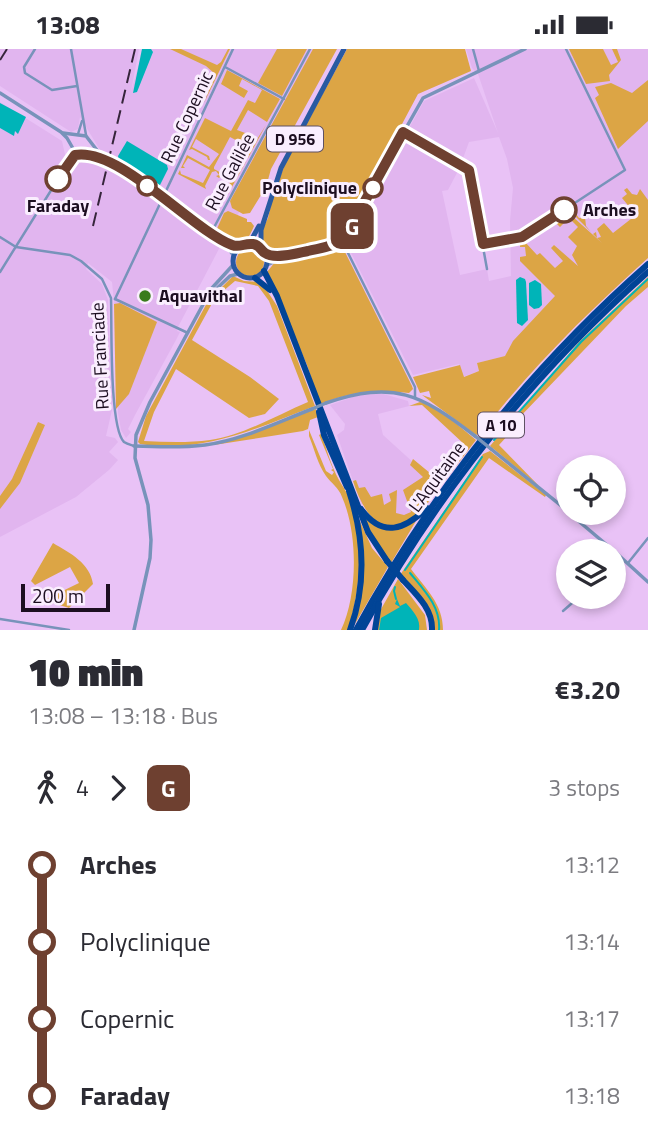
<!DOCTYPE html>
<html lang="en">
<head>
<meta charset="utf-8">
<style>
  body { margin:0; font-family:"Titillium Web",sans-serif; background:#f7f7f7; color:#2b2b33; height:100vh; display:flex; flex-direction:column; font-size:26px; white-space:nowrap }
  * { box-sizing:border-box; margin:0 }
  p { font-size:23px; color:#7c7c81 }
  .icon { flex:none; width:38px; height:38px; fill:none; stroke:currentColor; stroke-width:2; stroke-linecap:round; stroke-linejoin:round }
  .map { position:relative; height:581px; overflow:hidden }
  .details { display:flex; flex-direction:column; background:#fff; flex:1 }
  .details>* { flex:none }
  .badge { padding:0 14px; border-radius:10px; font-size:24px; line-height:46px }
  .controls { position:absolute; left:556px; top:406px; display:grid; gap:14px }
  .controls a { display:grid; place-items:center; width:70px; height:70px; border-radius:50%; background:#fff; box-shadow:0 4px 10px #0003; font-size:35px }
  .scale { position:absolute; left:21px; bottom:18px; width:89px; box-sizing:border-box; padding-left:7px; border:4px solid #1c0e20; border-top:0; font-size:19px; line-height:24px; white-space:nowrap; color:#1c0e20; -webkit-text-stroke:5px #faeefe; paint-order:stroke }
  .map>.badge { position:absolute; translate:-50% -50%; box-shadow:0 0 0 4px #fff }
  .legs { display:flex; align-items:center; gap:10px; height:77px; padding:0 28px; font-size:23px }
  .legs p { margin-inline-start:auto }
  .overview { display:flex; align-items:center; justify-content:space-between; height:119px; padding:0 28px }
  h1 { font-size:38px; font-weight:800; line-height:52px }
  ul { padding:0 28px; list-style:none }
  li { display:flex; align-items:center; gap:24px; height:77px; font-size:26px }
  li i { display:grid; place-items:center; width:10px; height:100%; margin:0 9px; background:currentColor }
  li i::after { content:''; width:18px; height:18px; margin:-9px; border:5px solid; border-radius:50%; background:#fff }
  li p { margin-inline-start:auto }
  li:first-child i { background:linear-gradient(#0000 50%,currentColor 0) }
  li:last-child i { background:linear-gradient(currentColor 50%,#0000 0) }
  .status { display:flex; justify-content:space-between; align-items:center; height:49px; padding:0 35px; background:#fff; direction:ltr }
  .status svg { height:19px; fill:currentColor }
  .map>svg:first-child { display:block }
</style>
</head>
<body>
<div class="status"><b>13:08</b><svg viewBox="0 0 49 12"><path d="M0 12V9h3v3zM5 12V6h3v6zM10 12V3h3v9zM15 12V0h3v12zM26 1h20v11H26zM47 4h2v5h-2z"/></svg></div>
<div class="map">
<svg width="648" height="581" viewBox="0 0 648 581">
  <rect width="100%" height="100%" fill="#e9c2f6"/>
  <g fill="#e1b5ef" fill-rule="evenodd">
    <path d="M0,0H139L131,43L143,0H329L225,189L113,112L111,119L160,150L221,196L178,278L177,282L180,283L176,291L135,366L128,380L131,383L126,389L121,381L118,364L116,272L112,233L88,214L86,220L102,235L108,251L112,361L106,387L115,389L118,393L109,403L118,411L109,421L76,448L0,488V53L62,92L66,110L71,113L92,109L105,115L107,107L100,101L80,68L78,80L71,83L0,37Z"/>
    <path d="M466,0H648V199L505,307L477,314L479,322L463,328L459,315L413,326L346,194L424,52L474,29L498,84L478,25L472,19ZM499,88L507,110L513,139L510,172L511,227L489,232L487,220L460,226L442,142L448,141L459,120L469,93Z"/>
    <path d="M380,344L408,352L409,357L378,365L383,386L437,435L411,469L361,455L337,386L344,381L345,375L330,356L359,346Z"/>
  </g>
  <g fill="#dca545" fill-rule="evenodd">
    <path d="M170,0H181L217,16L221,13L228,0H230L204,54L215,25L206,17Z"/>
    <path d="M277,0H307L282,47L258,34Z"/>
    <path d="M313,0H337L271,120L266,138L250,164L243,165L232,159L230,152Z"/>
    <path d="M347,0H465L471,22L418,45L342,188L334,193L270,203L262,196L263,179L268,169L273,147L285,115Z"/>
    <path d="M569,0H603L611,16L618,13L612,0H617L621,11L609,26L610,32L586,35Z"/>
    <path d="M227,21L280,50L267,73L248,61L237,81L248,85V94L254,95L266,76L248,109L241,104L245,96L230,88L214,118V120L234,131L247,111L228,145L218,138L220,134L226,138L229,137L230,132L221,127L219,129L216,127L219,126L216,122L212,123L205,137L206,140L178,125L180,121L181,125L203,134L210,121L188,109L183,117L185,119H181L187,106L209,118L219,105L196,90L192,98L209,107L210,111H208L207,108L192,100L189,101L205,69L231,82L248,51L255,54L262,41L242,30L239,37L248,42L244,49L221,35Z"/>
    <path d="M648,31V72L618,100L595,49L599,46L595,38L611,34L632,44Z"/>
    <path d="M627,139L632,145L637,146L640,140L648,151V209C588,263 530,320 481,384L476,386L422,346L431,349L429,342L420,344L413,328L460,316L464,328L479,322L477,314L505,307L513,292L555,247L520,212V208L526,207L525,198H520V195L525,193L537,206L540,204L555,219L563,212L551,199L554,196L578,217L572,206L577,197L568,188L578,178L569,169L560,178L554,172L573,161L579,169L585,168L586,177L591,183L574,166L572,167L602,194L593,185L596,183L597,189L601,188L597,180L604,174L613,184L636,166L622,149L627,145L624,141Z"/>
    <path d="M228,162L247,170V173H251L254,177C242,207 232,192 216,182L224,164Z"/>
    <path d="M336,197L344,201L412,337L413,340L409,344C371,341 356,342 320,355L307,316L267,223L275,213Z"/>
    <circle cx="250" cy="213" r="14"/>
    <path d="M233,227L244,232L258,233L266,240L277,257L315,357C260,378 201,406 140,395L138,393L146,367L208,252ZM235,232L258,237L269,252L308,353C277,366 244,386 210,391C188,394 166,393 144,392L154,363L176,320L249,369L265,365L279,350L250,328L192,291L215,249Z"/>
    <path d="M648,228V238L626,257L518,370L520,373L499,396L539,437L490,397L579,293Z"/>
    <path d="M120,254L157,273L129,345L116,360L114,255Z"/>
    <path d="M420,353L424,354L447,367L476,391L421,463C385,496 364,467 353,432L356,431L359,439L365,438L371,448L382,445L384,456L391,452L389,445L397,441L396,464L404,466L411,463L403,441L423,428L410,416L413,410L436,429L464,395L422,356L409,357Z"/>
    <path d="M316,360L318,368L310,371L308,380L303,382L214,396Z"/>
    <path d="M38,373L45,376L20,434L0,460V447L12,430Z"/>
    <path d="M309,381L326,422L332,426L334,423L331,421L333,420L319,386L321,385C327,400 331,417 339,431C343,438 347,443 350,451C364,493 361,539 348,581H341C358,545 358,484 342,448C339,439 331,434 326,427C318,416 314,399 309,387Z"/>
    <path d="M490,402L546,446L545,448L489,409L411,520C426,540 443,555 443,581H433L434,574L400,526L483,405Z"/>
    <path d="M363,466C385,476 393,485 416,472L391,514L376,495Z"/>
    <path d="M359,470L372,499L388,518L355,575L360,550Z"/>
    <path d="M53,494C70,504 90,514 93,535L69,559L44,551L79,534L70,518L35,536L31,532Z"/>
    <path d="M398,530L425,566L427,581H377L380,562Z"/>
  </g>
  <g fill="#00b4b8">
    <path d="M142,0H151L153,3L137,43L133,44Z"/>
    <path d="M0,54L26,68L18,85L15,82L14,87L0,79Z"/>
    <path d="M127,92L167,116L168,120L160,136H156L119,112L118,107Z"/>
    <path d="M520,228L525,230L526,233L528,271L522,277L517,274L516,231Z"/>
    <path d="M535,231L541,235L542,256L539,259L534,260L529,256V234Z"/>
    <path d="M397,550L400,557L406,554C413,562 421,570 419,581H379L381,569L400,558L395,555Z"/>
  </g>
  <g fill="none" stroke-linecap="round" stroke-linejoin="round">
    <g stroke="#00b4b8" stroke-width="2">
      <path d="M494,391L581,293L648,230"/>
      <path d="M405,521L482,408"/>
      <path d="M410,524C424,541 441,558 439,581"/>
      <path d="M395,538L394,542L396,550"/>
    </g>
    <g stroke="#7893ba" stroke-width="2.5">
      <path d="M35,0L24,18L25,24L52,41L77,37"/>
      <path d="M71,0L86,86"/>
      <path d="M473,0L479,22"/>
      <path d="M225,18L284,50"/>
      <path d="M403,83L469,121L487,220"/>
      <path d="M78,85L82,72"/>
      <path d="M211,184L310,0"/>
      <path d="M0,188L16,198L70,206L81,212L102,230L111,249C112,274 109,378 124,393C127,395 131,396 134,397"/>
      <path d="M342,192L415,338V348"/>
      <path d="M483,195L515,190L526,186L625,121L566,0"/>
      <path d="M0,223L70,111L73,102"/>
      <path d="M115,250L233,0"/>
      <path d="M115,250L188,284"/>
      <path d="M628,514L648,489"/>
      <path d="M563,562L579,548"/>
      <path d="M0,570L69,581"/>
    </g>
    <g stroke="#7893ba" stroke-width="3.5">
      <path d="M0,44L61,83L67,89L75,103L90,105L105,111L163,147L220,190L240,198"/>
      <path d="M63,84L86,87L103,109"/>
      <path d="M224,194L234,207"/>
      <path d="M265,204L287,205"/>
      <path d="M267,216L292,205L342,192L423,49L525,0"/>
      <path d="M212,244L230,227L238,225"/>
      <path d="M326,354C394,331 421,345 475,387"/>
      <path d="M134,397C157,398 182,399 205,396C242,391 278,373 312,360"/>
      <path d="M491,400L569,463"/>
      <path d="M569,464L614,502"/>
      <path d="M614,502L648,533"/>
      <path d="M134,581L150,509L151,491L148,456L135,409L136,386L150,353L212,239L233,216"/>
    </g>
    <g stroke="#295aa1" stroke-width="5">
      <circle cx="250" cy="212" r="17"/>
      <path d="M249,195L259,177"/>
      <path d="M261,199V181L281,119L344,0"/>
    </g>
    <g stroke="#014496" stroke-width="6">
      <path d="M264,222L277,247L368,483L387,512"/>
      <path d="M255,229L270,241"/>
      <path d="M319,363L324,386L347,438"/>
      <path d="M349,442C364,488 367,535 350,581"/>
      <path d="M361,460C383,490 405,480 427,459"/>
      <path d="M403,531C416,545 433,560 432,581"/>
      <path d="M356,581C431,443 530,319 648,215"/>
      <path d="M362,581C436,446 533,325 648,223"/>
      <path d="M375,581L379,555"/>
    </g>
    <g stroke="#36253b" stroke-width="2" stroke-dasharray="14 7" stroke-linecap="butt">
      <path d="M0,11L7,0"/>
      <path d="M93,177L135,0"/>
    </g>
    <g stroke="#7893ba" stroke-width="3.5">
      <path d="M312,360L326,354"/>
      <path d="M475,387L491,400"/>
    </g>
    <path stroke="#014496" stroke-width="6" d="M387,512L403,531"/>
  </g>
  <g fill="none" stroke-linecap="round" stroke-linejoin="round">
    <g stroke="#fff" stroke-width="16">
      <path id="line-1" d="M58,130L75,106C119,98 191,180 232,196C240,199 244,194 253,195C260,196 260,201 265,204C275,211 298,204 308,202C320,199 334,198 344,190L403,83L469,121L483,195L522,188L564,161"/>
    </g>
    <use href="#line-1" stroke="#6e4030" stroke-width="10"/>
  </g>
  <g fill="#fff" stroke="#6e4030" stroke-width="3.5">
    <circle cx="58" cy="130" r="12"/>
    <circle cx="147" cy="137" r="9"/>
    <circle cx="373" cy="139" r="9"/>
    <circle cx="564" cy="161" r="12"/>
  </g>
  <circle fill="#397b1b" stroke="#faeefe" stroke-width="2.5" cx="145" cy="247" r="7"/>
  <g text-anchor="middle" stroke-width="6" stroke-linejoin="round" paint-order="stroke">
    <g fill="#faeefe" stroke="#5f5163" stroke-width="2">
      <rect x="267" y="77.5" width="56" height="25" rx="5"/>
      <rect x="478" y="363.5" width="46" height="25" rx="5"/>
    </g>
    <g font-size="16" font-weight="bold" fill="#1c0e20">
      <text x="295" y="96">D 956</text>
      <text x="501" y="382">A 10</text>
    </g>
    <g font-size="18" fill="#1c0e20" stroke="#faeefe">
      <text transform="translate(187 68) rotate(-65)" y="6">Rue Copernic</text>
      <text transform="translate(230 123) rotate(-62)" y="6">Rue Galilée</text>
      <text transform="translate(100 307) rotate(-93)" y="6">Rue Franciade</text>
      <text transform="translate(437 428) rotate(-54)" y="6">L'Aquitaine</text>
    </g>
    <g font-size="18" font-weight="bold" fill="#1c0e20" stroke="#faeefe" text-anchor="end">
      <text x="357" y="145">Polyclinique</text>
      <text x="58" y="163" text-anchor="middle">Faraday</text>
      <text x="583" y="167" text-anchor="start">Arches</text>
    </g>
    <g font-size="18" font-weight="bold" fill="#1c0e20" stroke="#faeefe" text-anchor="start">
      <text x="159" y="253">Aquavithal</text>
    </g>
  </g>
</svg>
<div class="controls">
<a><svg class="icon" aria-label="locate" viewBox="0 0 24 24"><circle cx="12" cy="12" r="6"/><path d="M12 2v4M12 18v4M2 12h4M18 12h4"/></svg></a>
<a><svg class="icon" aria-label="layers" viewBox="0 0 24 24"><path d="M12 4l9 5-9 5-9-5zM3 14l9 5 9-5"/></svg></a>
</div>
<div class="scale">200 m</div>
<b class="badge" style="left:352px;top:177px;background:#6e4030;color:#fff">G</b>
</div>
<section class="details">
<div class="overview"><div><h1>10 min</h1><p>13:08 – 13:18 · Bus</p></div><b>€3.20</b></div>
<div class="legs"><svg class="icon" aria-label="walk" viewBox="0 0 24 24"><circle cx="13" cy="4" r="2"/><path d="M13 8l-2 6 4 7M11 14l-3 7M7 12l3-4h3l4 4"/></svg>4<svg class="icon" aria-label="forward" viewBox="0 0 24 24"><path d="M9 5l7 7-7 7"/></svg><b class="badge" style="background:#6e4030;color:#fff">G</b><p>3 stops</p></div>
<ul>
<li><i style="color:#6e4030"></i><b>Arches</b><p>13:12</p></li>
<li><i style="color:#6e4030"></i><span>Polyclinique</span><p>13:14</p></li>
<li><i style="color:#6e4030"></i><span>Copernic</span><p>13:17</p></li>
<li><i style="color:#6e4030"></i><b>Faraday</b><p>13:18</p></li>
</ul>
</section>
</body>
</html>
